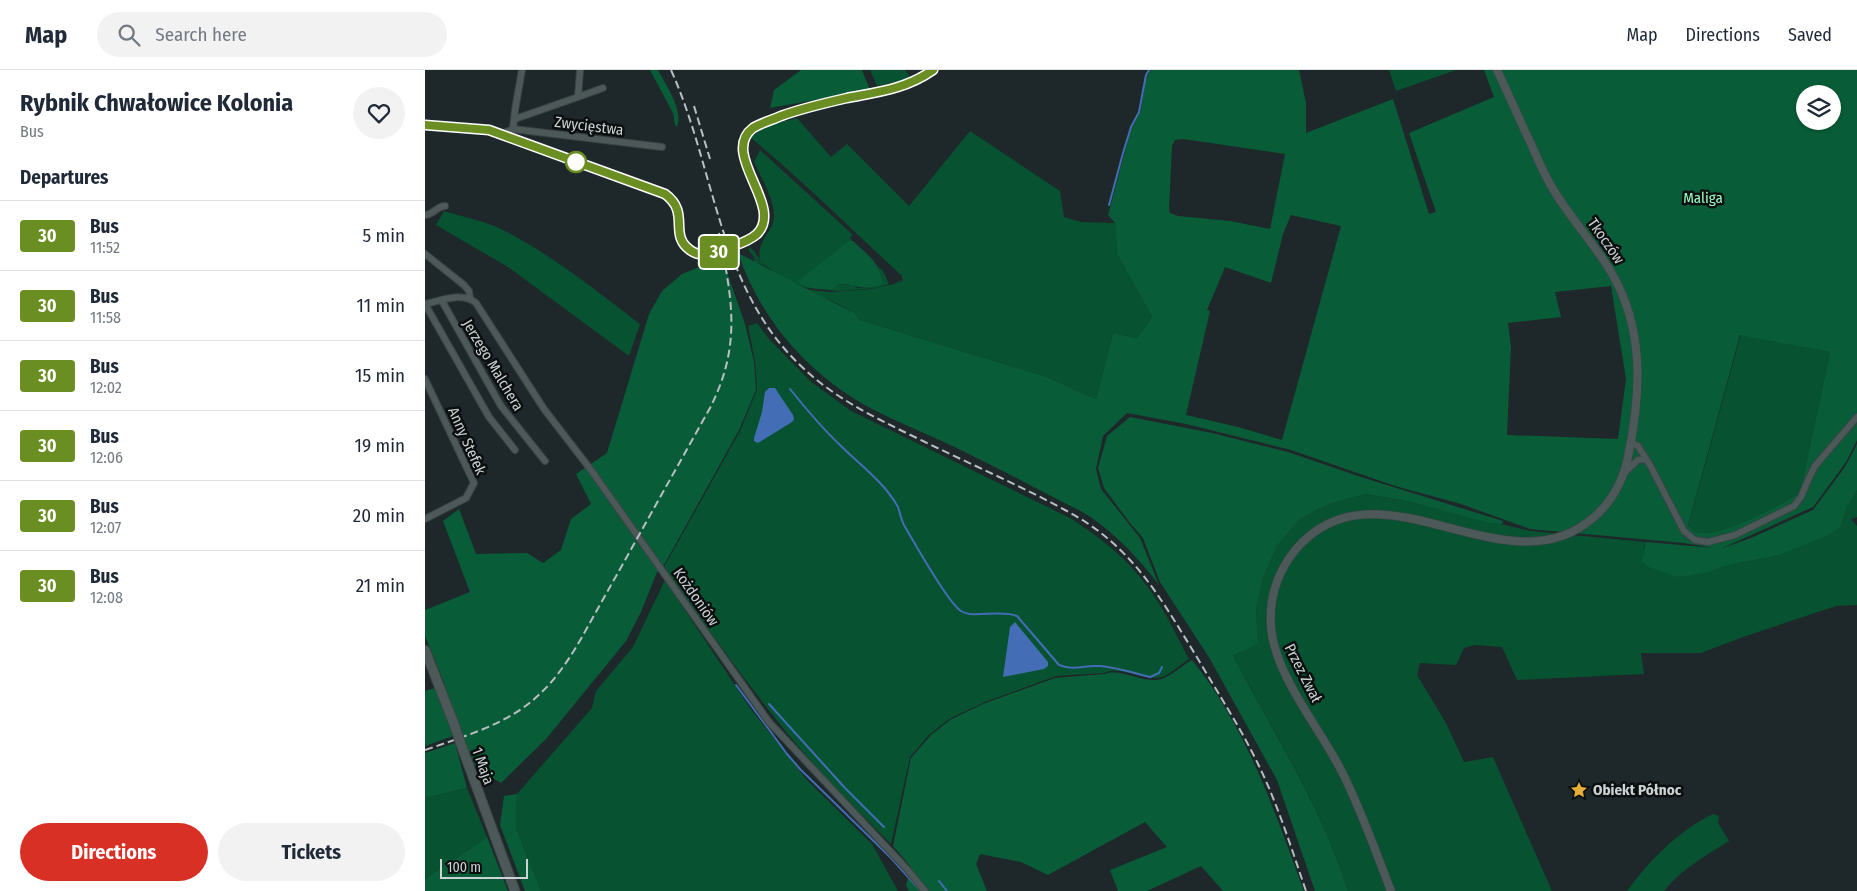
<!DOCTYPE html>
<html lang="en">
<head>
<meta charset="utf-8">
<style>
  body { margin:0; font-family:"Fira Sans Condensed",sans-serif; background:#f2f2f3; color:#1f2937; height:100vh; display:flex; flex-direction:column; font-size:19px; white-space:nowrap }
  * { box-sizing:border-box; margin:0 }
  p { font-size:16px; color:#747a83 }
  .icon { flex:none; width:28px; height:28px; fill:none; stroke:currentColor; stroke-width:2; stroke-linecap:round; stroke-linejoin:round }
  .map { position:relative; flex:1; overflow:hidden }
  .details { display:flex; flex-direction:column; background:#fff; width:425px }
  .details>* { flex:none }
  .badge { padding:0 10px; border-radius:4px; font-size:18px; line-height:32px }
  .buttons { position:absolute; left:1371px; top:15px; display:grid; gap:10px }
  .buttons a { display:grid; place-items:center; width:45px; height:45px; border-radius:50%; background:#fff; box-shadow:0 1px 4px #0004; font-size:25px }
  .scale { position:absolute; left:15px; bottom:12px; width:88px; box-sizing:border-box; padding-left:5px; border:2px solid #cdd3d4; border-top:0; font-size:14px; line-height:18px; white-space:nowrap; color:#cdd3d4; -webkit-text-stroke:4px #0b0f10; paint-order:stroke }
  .map>.badge { position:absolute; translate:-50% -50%; box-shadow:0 0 0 2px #fff }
  h2 { padding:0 20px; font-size:19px; line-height:45px }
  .round { display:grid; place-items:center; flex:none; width:52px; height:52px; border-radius:26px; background:#f2f2f3 }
  .summary { display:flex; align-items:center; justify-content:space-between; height:85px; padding:0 20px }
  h1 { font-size:24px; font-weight:700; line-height:38px }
  .action { display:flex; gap:10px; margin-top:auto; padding:10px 20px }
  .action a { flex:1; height:58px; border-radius:30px; background:#d93025; color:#fff; font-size:20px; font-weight:700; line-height:58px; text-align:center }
  .action a+a { background:#f2f2f3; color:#1f2937 }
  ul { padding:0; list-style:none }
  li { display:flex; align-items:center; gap:15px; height:70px; padding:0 20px; border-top:1px solid #e0e1e3 }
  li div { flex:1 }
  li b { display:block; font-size:19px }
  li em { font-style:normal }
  li .badge { min-width:55px; font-weight:700; text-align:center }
  header { display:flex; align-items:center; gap:30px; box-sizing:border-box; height:70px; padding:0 25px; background:#fff; border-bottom:1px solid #e0e1e3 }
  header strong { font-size:24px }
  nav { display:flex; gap:28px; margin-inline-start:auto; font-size:18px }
  .search { width:350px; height:45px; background:#f2f2f3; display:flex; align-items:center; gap:12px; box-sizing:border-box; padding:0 18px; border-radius:28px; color:#747a83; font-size:19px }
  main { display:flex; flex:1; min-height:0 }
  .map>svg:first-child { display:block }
</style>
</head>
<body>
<header>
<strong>Map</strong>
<div class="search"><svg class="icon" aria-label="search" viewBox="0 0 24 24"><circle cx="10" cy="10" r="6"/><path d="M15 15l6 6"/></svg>Search here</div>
<nav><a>Map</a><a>Directions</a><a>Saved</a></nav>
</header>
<main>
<section class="details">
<div class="summary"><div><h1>Rybnik Chwałowice Kolonia</h1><p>Bus</p></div><a class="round"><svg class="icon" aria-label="heart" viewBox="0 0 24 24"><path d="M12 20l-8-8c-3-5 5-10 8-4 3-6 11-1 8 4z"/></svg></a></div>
<h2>Departures</h2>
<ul>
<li><span class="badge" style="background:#6b8e23;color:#fff">30</span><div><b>Bus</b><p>11:52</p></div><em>5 min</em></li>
<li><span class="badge" style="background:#6b8e23;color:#fff">30</span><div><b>Bus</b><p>11:58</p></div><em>11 min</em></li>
<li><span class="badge" style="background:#6b8e23;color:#fff">30</span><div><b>Bus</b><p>12:02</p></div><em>15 min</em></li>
<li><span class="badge" style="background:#6b8e23;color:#fff">30</span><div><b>Bus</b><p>12:06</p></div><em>19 min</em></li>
<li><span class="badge" style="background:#6b8e23;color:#fff">30</span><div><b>Bus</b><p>12:07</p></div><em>20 min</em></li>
<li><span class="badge" style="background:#6b8e23;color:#fff">30</span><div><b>Bus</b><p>12:08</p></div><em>21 min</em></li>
</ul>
<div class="action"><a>Directions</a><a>Tickets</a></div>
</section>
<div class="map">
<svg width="1432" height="821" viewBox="0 0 1432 821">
  <rect width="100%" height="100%" fill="#1e2729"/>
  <g fill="#075231">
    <path d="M445,0H480L485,7L479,10L452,16Z"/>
    <path d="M964,0H1031L971,21Z"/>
    <path d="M372,48L406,87L422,74L484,136L545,61L635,121L639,147L656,152L690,153L692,184L727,247L712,268L688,263L671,329L622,307L435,250C420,231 380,223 359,211C350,205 341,193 330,193L328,187L362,211L384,220L406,222L446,219L469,214L476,210L474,213L478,210L476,205C426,159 378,111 326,68C338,55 355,52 372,48Z"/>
    <path d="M335,80L428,165L425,167L427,171L424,172L413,214L427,215L433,218L451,217L456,208L454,197L458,201L464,214L451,218L414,221L382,218L358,208L330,188L324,181V177L329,181L335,190C331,170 349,162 349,146C349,128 336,108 329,92Z"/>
    <path d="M19,141C38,147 60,151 78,160C127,185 172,221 215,254L204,286L83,197L11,155Z"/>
    <path d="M332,253L344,269L385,311L426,341L645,448C673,466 702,488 722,516C739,538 751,565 764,589C756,594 746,604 737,607C720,612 695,595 679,603L631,606L560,632L524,649L504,665L485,687L466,774C438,746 410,719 384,689C332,629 285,562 239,497L315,361L332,320L330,291L323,256Z"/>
    <path d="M1316,264L1405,282L1378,408L1373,424C1351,437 1301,464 1276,463C1271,463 1267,460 1263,457Z"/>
    <path d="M1432,420V447L1426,449L1432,456V535L1411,536L1318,567L1276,583H1216L1219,604L1092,610L1077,577L1050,575L1039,578L1031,595L995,593L992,605L1021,653L1039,692L1068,687L1127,821H923C897,738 849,662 808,586L833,574L831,540L838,509L852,476L875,449L904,434L941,424L986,432L1105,461L1221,472L1219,479L1285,502L1304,495L1351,486L1416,457L1421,439Z"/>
    <path d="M240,510L325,638L382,710L447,774L473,821H116L91,758L92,724L167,638L171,621L208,577Z"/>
    <path d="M42,718L62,767L0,809V728Z"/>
    <path d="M1288,744L1294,746L1293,753L1304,771C1281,786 1256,799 1239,821H1202C1225,790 1253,761 1288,744Z"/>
  </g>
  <g fill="#085d38" fill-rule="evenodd">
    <path d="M225,0H233C241,15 259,41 252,57L250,55L248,43Z"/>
    <path d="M376,0H437L445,20L345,38L349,20Z"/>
    <path d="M725,0H874L881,33V63L968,29L1004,144L1011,142L984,63L1069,27L1059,0H1432V370L1421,392L1388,437L1295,479L1326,468L1388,440L1420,397L1432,374V420L1421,439L1416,457L1401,466L1351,486L1304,495L1285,502L1252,507L1224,497L1217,491L1221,472L1289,478L1259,473L1105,459L1036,434L970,416L866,380L761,354L702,343L678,366L671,399L676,419L715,468L734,515C714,489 691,464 664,446C651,438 637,432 624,425C590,407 555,389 519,372C495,361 471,351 447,339C384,305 336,251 313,183L429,243L435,250L622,307L671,329L688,263L712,268L727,247L692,184L690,153L683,145L705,62L716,40L720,12ZM1380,24H1408V51H1380ZM758,69L860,84L845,159L805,151L753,146L745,143L744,139L747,76L750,70ZM866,145L916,156L857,370L813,357L761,345L785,241L782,240L800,197L846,213L858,164ZM1186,216L1201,309L1193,369L1082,365L1086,278L1083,253L1136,247L1130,222ZM1315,265L1405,282L1378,408L1373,424C1351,437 1301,464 1276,463C1271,463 1267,460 1263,456Z"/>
    <path d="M424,171H428C440,183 460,196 456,215C437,222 430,213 413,214L408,219C396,219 381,219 372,212Z"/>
    <path d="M297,188L320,254L329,292L331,320L314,360L239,495L232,502L216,542L201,571L121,669L76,713L51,698L36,663L0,676V621L20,615L0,566V540L45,522L18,451L34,439L51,484L102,483L118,493L136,480L146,449L166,434L151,404L182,383L224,244L237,221L257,204Z"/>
    <path d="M705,347L787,363L863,382L936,407L1078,451L1077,454L1066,453L986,432L941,424L904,434L875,449L852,476L838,509L831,540L833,574L808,586C849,663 897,738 923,821H890L852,710L785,589L735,512L718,468L705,453L679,418L673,398L682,366Z"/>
    <path d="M767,590C822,658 849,740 879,821H798L776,796L722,821H693L685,800L742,777L720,752L623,805L596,792L555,784L551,794L562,821H484L481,815L486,797L468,776L486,688L506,665L525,650L558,634L630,608L680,604C696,597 722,616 739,608C749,604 758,595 767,590Z"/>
    <path d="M30,673L42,718L0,728V683Z"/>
    <path d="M92,724L91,758L116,821H100L75,755L79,726Z"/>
    <path d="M62,767L83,821H0V809Z"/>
  </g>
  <g fill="#436eb5">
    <path d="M344,318H350L368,345L369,349L367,352L333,373L329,371V368L337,342L340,322Z"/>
    <path d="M590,552L623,592V596L619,599L578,607L585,557Z"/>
  </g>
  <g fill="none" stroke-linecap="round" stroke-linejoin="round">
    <g stroke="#436eb5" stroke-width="2">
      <path d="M684,135L698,83L706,57L714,42L721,5L724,0"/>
      <path d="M365,319C381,339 397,358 416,376C435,395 459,412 473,437C475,443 476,449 479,455C487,469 525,535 536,541C548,549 575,539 592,546L634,595C650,601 659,595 674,596C691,597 709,603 725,607L734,603L737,597"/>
      <path d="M311,615L362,684L375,699L466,788L494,819"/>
      <path d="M344,634L420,718L459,757"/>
      <path d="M514,811L522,821"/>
    </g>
    <g stroke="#3b4344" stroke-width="8">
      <g id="minor">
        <path d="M155,0L153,27L178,18"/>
        <path d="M90,49L153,27"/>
        <path d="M0,55L64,60L240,124C266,143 244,165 265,180C277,189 289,183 301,179C313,175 326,171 334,161C356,132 291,78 332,56C359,41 392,34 422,28C453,23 482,19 508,0"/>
        <path d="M88,59L90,40L97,0"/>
        <path d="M77,64L88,59L237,77"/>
        <path d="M0,145C8,145 12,136 20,136"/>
        <path d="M0,184L39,215L44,221L45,229"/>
        <path d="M17,231L76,336L120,391"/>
        <path d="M0,309L49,413L41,428L0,449"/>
        <path d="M1206,373L1213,376L1225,395L1259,461L1270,470L1283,472L1310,465L1369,436L1376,427L1384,408L1390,396L1432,347"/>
        <path d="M90,380L64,347L0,234C15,231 38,221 51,233L119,339L166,400L344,652L481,798L500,821"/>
        <path d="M1199,403L1213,390L1221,389"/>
      </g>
    </g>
    <g stroke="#3b4344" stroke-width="9">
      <path id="tertiary" d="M966,821C950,780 936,739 916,700C894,657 849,604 846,556C844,528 853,501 871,479C954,383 1080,524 1168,448C1187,432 1198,411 1203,387C1216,324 1220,259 1186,202C1170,175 1148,151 1131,124C1121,109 1114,92 1107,76C1095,51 1084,25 1072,0"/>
    </g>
    <g stroke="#3b4344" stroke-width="11">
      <g id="secondary">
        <path d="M0,580L29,654"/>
        <path d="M38,680L90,821"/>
      </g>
    </g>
    <use href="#minor" stroke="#4d5859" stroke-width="6"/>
    <use href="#tertiary" stroke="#4d5859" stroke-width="8"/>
    <use href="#secondary" stroke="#4d5859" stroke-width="9"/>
    <g stroke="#b9bfc0" stroke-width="2" stroke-dasharray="8 4" stroke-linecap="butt">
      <path d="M246,0C287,91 292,199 358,277C397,323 444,345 498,371C545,394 594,415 640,440C707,475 735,527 773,589C794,625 817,660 835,698C854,738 867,780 881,821"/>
      <path d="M269,36L285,89"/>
      <path d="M0,680C79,653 114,643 157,567L285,338C317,275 307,229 294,163"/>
    </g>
    <g stroke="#3b4344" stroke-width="11" stroke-linecap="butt">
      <path id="secondary-bridge" d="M29,654L38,680"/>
    </g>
    <use href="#secondary-bridge" stroke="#4d5859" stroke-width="9"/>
  </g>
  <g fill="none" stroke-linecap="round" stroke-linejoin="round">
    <g stroke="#fff" stroke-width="11">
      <path id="line" d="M0,55L64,60L240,124C266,143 243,164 265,180C276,188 287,184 298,180C309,175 322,173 332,164C360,136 294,84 328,58C336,53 347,50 356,46C378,38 400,33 422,28C453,22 481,19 508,0"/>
    </g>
    <use href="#line" stroke="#6b8e23" stroke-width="8"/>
  </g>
  <defs>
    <g id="sight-bare" transform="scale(1.35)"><path d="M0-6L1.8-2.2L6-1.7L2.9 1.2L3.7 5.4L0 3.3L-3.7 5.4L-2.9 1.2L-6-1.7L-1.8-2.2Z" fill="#e7ac37" stroke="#0b0f10" stroke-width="2.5" paint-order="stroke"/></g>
  </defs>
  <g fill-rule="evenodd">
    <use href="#sight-bare" x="1154" y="720"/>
  </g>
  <circle fill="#fff" stroke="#6b8e23" stroke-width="2.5" cx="151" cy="92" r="10"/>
  <g text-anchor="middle" stroke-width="5" stroke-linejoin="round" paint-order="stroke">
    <g font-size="15" fill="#cdd3d4" stroke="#0b0f10">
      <text transform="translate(164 56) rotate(7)" y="5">Zwycięstwa</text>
      <text transform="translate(1181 171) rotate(55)" y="5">Tkoczów</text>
      <text transform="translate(68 295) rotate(59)" y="5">Jerzego Malchera</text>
      <text transform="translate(42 371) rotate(66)" y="5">Anny Stefek</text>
      <text transform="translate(271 527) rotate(55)" y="5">Kożdoniów</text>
      <text transform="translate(878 603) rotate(63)" y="5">Przez Zwał</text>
      <text transform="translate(58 696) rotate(70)" y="5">1 Maja</text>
    </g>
    <g font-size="15" fill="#9cfcc3" stroke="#0b0f10">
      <text x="1278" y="133">Maliga</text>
    </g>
    <g font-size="15" font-weight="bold" fill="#cdd3d4" stroke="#0b0f10" text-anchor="start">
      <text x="1168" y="725">Obiekt Północ</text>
    </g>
  </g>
</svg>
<div class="buttons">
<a><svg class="icon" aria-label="layers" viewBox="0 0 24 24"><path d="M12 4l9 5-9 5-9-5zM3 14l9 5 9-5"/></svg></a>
</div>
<div class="scale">100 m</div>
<b class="badge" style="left:294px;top:182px;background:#6b8e23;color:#fff">30</b>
</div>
</main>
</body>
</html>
